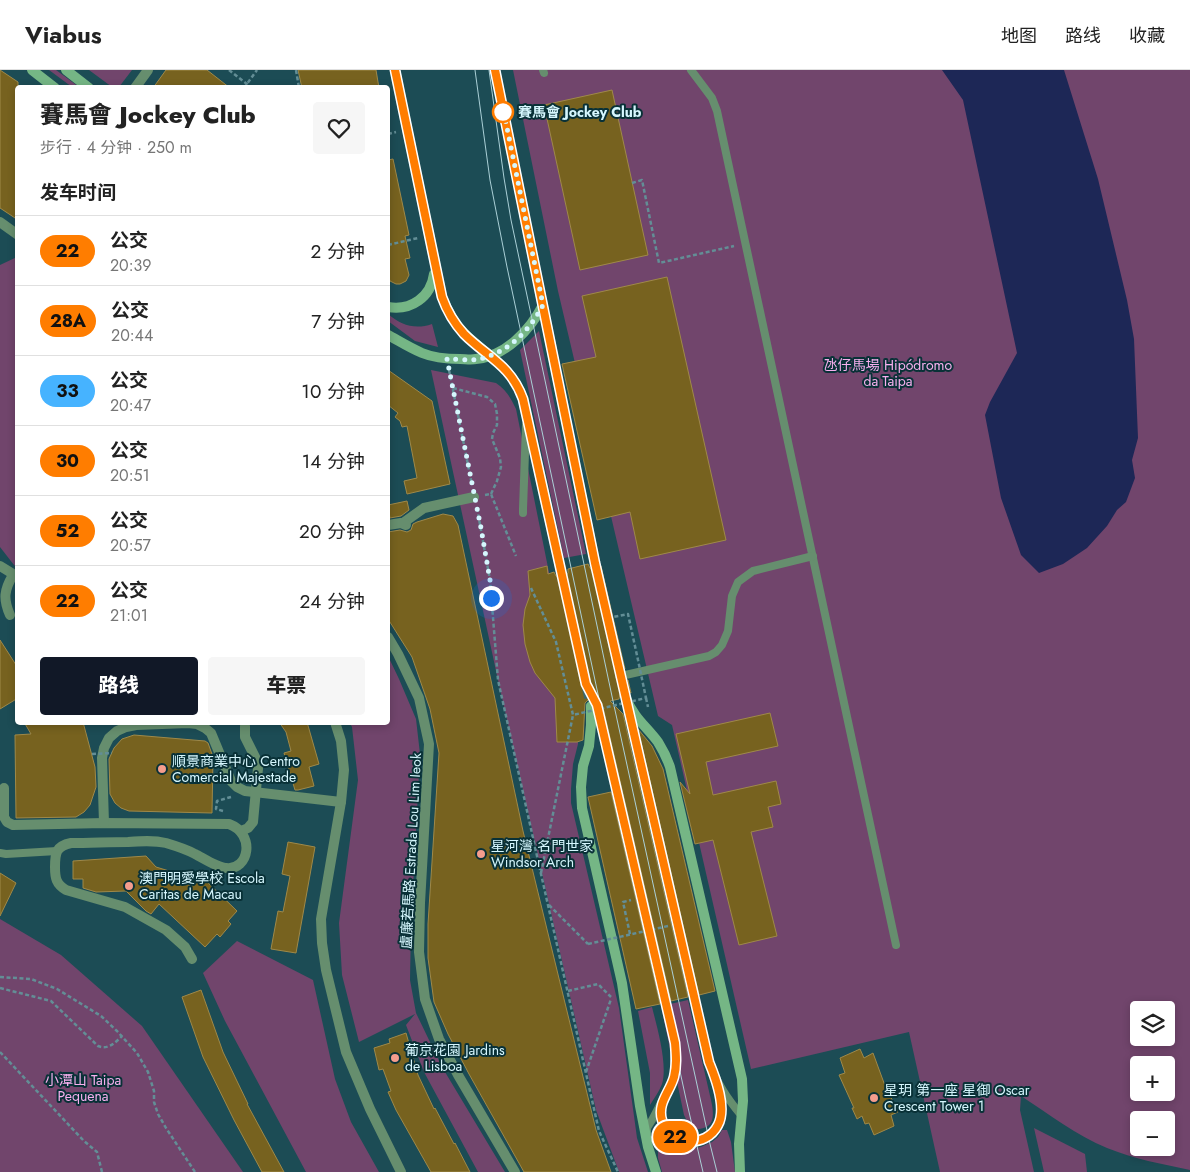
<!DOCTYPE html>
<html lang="zh">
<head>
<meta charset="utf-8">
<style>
  body { margin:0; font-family:Jost,"Noto Sans SC",sans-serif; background:#f6f6f6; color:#222; height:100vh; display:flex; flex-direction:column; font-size:19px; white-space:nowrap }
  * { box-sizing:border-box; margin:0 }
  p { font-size:16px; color:#767676 }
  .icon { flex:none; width:28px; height:28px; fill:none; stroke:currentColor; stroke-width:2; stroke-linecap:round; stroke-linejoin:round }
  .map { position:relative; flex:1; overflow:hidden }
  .panel { position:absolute; left:15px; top:15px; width:375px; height:640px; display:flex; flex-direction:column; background:#fff; border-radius:5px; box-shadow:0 2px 8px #0003 }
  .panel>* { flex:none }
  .badge { padding:0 10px; border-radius:16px; font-size:18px; line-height:32px }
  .fabs { position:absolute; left:1130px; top:931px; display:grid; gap:10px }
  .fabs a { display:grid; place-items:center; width:45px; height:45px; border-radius:5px; background:#fff; box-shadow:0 2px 8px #0003; font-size:25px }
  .you { position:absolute; width:25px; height:25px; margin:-12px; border:4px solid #fff; border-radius:50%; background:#1a73e8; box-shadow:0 0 0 8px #1a73e833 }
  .map>.badge { position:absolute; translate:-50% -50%; box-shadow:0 0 0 2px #fff }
  h2 { padding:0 25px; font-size:19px; line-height:45px }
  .round { display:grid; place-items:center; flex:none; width:52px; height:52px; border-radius:5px; background:#f6f6f6 }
  .summary { display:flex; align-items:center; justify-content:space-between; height:85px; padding:0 25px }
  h1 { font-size:24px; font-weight:800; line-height:38px }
  .action { display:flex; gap:10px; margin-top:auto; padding:10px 25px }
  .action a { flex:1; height:58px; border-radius:5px; background:#111827; color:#fff; font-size:20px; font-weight:800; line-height:58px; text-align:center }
  .action a+a { background:#f6f6f6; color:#222 }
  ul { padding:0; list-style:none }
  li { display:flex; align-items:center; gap:15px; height:70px; padding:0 25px; border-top:1px solid #e0e0e0 }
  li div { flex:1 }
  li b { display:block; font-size:19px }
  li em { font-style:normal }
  li .badge { min-width:55px; font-weight:700; text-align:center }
  header { display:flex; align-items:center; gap:30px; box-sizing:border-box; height:70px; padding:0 25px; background:#fff; border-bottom:1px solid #e0e0e0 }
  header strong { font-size:24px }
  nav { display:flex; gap:28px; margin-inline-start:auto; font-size:18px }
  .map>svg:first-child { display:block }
</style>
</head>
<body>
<header>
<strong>Viabus</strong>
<nav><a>地图</a><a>路线</a><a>收藏</a></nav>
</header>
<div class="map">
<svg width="1190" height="1102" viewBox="0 0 1190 1102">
  <rect width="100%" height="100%" fill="#1c4c55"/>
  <g fill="#71456c" fill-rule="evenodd">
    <path d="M49,0H56L79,17H72Z"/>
    <path d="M89,0H132L119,17H112Z"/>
    <path d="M513,0H1190V1100C1162,1094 1134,1089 1107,1078C1077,1066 1049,1044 1021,1026L1020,1040L1034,1102H940L909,962L751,999L672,655L658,646L558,221ZM1139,940H1166V968H1139ZM1139,995H1166V1022H1139ZM1139,1050H1166V1078H1139Z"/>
    <path d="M17,187V497L14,495L0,477V195Z"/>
    <path d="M388,244C401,255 415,260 432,254L438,277L415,271L388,251Z"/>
    <path d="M539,261L586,484L564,488L520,280Z"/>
    <path d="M431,300L496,313C506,320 511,328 516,339L579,651L578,674L573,694L571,719V733L619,938L634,1046L637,1068L648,1102H619L596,1040L498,610Z"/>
    <path d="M388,586L399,609L416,649L420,684L411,855L410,910L416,943L442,997L505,1102H478L424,1002L406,955L415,944L359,972L342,905L339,853L358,710L352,657L350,653L388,652Z"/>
    <path d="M0,849L61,885L142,956L243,1102H0Z"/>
    <path d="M237,871L313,910L335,1009L351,1052L379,1102H306L225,951L203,903Z"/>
    <path d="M688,930L711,1030C714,1044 716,1059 696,1059L688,1053L684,1045L661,936Z"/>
    <path d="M652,937C657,957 668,995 662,1014C659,1022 654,1028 650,1035V1003L638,941Z"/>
    <path d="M1034,1058L1085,1084L1087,1102H1044Z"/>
    <path d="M722,1060H727L731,1072L735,1102H662L658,1088V1079L668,1077L678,1076L685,1079L701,1077L712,1072L718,1067Z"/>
  </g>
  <path fill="#1d2756" d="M942,0H1064L1098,109L1127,230L1134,269L1138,368L1132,390L1135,408L1126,432L1117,440L1107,456L1087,478L1063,494L1039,503L1021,485L1001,428L985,345L990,332L1017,283L963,30Z"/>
  <g fill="#77621f" stroke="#9f8949">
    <path d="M0,0L18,12V150L0,138Z"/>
    <path d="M166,0H207L230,18H153Z"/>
    <path d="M298,0H376L379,18H302Z"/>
    <path d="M612,20L648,185L580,200L544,35Z"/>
    <path d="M393,89L409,165L405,166L410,188L405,189L409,205L406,211L400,214H396L390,211L388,204V90Z"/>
    <path d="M667,207L726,470L640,489L630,442L597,450L562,294L596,287L582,226Z"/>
    <path d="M388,300L432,331L450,414L407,424L404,411L417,408L407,356L402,357L400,351L395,347L398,343L388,335Z"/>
    <path d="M407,431L409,440L401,446L390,448L388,435Z"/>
    <path d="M443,444L453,446L458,455L523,761L596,1060L611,1102H524L469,1004L448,964L434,932L428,888V854L439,683L430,639L412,587L388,549V462L400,460L407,462L411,460L413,454L417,452Z"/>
    <path d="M588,494L590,498L593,500H597L601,496L625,599L618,602L616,604V608L620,611L628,610L631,623L627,621L624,622L620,624L619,629L610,631L623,644L688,927L671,931L602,633L599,630L591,629L588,630L585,633L583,670L577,672H557L555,628L535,603L530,592L525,574L523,555L525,539L530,525L528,501L547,496L548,504L554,502L556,506L562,508L566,506L568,503V499Z"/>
    <path d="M0,570L18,598V628L0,639Z"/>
    <path d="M770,643L778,676L706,692L713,725L776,711L781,734L768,737L773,757L751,762L777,866L739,875L713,770L695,774L680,712L690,724L676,664Z"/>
    <path d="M24,652H83L95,697L96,717L90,735L84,742L76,747L16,748L15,665L31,664Z"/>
    <path d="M279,652H307L319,694L309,697L314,716L298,720H295L284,683L291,681L286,662Z"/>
    <path d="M638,659L652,676L663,699L715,921L699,925Z"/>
    <path d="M134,665L205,671L208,673L213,687L212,743L129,741L121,738L115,733L110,724L109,689L114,678L122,669Z"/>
    <path d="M611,722L660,934L636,939L588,727Z"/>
    <path d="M288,772L315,777L296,883L271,879L278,841L283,842L290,806L282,804Z"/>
    <path d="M146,786L156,797L179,804L180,807L191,817L201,806L237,841L228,851L231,854L220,867L217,864L205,877L159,834L151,844L146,841L126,821L96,822L83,818V809H73V791Z"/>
    <path d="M0,803L16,813L0,846Z"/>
    <path d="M201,920L223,982L248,1034H247L284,1102H262L234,1050L203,987L182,927Z"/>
    <path d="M406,963L418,1005L434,1039L435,1038L454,1074L455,1073L470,1102H431L396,1040L388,1022L391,1021L383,999L379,1000L374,978L390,973L389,969Z"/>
    <path d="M860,979L864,988L873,983L884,1013L898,1042L891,1045L894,1056L874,1065L869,1053L865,1054L862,1046L857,1049L852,1038H854L839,1005L845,1003L840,988Z"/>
  </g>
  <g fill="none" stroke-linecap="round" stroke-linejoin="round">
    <g stroke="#38666e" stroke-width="10" stroke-dasharray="10 5" stroke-linecap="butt">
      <path d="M595,493L626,628"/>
      <path d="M561,501L591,636"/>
    </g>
    <g stroke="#638e96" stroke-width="2.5" stroke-dasharray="4 2.5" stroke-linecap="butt">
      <path d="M229,0L252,18"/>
      <path d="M296,0L299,18"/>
      <path d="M244,18L257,0"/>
      <path d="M388,64L396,62"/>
      <path d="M632,113L642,110L659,193L734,176"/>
      <path d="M388,175L418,168"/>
      <path d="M449,300L472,415"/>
      <path d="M453,318L487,327L495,334L497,344V355L493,363L492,369L500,388L501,397L497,411L491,424"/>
      <path d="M485,425L491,424L516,486"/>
      <path d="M477,438L490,510L498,610L541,804L599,1061L618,1102"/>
      <path d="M608,548L628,544L638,590"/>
      <path d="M646,628L648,637"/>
      <path d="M223,741L216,739L217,731L231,727"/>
      <path d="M541,803L573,645"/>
      <path d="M549,835L588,874"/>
      <path d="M630,864L623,832L631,830"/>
      <path d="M0,907L31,909L57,919L101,946L117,961L137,983L148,1002L154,1021V1032L158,1044L166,1058L195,1102"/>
      <path d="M0,918L51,931L98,976C108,980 115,973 122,966"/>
      <path d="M568,921L598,914L611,927"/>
      <path d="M0,982L84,1071L97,1082L102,1102"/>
      <path d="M586,1002L611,929"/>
    </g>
    <g stroke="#668e6e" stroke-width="8">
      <path d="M543,0L544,3"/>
      <path d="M691,0L712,28L717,41L896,875"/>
      <path d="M523,443V439L526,355"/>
      <path d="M621,606L709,586L716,582L722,575L728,561L732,526L738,512L753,501L813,486"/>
      <path d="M597,635L675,973L677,994L673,1010L652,1050L647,1058V1063"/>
      <path d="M627,636L709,992C718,1014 726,1027 741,1045"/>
      <path d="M0,783L6,784L57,781"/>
      <path d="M662,1034C654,1075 713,1086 721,1047C722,1037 719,1026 718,1016"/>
    </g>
    <g stroke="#668e6e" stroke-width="10">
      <path d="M135,18L148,0"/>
      <path d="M403,453L424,438L474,427"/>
    </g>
    <g stroke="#668e6e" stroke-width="10">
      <path d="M0,152L18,165"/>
      <path d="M388,455L401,453L406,455"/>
      <path d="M10,545C3,529 4,520 13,505"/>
      <path d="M335,652L341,671L344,700L341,732L321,849L322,873L326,900L346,982L370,1039L401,1102"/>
      <path d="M245,656V667L257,691L258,698"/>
      <path d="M4,718V747L7,752L13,755L104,753L229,754C256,764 249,801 226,798C218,798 203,788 195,784C186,779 176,776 166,773C154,770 141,771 128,772C109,772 90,773 71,773C56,776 55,783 55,797C55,808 56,814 66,820L125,837L166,860L185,877L192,889"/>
      <path d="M104,753L102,688L104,678L109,668L117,661L126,657L136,655L188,653L197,654L205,658L211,663L231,711L237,717L245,721L341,732"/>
    </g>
    <g stroke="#668e6e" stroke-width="10">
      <path d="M0,496L18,507"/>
      <path d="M388,567L398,584L419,628L429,674L420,833L419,882L425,929L439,969L458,1005L515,1102"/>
    </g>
    <g stroke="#75b685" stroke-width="10">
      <path d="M32,0L55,18"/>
      <path d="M66,0L89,18"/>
      <path d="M395,0L442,227C448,242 455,255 467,266C490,288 512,297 523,329L561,501"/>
      <path d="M495,0L595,493"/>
      <path d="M388,237C411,241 431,227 434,204"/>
      <path d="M388,265C399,271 410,278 422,283C434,288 447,289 460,289C465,289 471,290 476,289C506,286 530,260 543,235"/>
      <path d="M626,628C634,648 646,656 658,672C663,680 667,688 670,697L742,1009L743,1031L739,1074L740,1102"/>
      <path d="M591,636V655L589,676L583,696L581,717L582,738L622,913L640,1036L648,1077L656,1102"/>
    </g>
    <g stroke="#abd0d7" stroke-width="1">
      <path d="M475,0L490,110L507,197L602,643L686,1029L703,1102"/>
      <path d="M489,0L504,108L511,150L613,631L710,1074L717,1102"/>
    </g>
    <g stroke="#638e96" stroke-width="2.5" stroke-dasharray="4 2.5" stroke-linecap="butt">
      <path d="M531,518L556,572L573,645L646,628L638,590"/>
      <path d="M596,640L645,861"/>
      <path d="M92,684L112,683"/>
      <path d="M588,874L668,856"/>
    </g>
    <path stroke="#668e6e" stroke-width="10" d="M241,761L248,758L253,752L258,698"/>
  </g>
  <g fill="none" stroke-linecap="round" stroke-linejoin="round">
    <g stroke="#fff" stroke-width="11">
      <path id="line" d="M395,0L442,227C447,241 454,253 464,264C487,287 511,295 523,329L586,614L597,635L675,973C676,985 677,995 674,1007C670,1022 657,1033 662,1050C669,1076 706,1079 718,1055C727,1038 716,1009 709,992L595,493L495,0"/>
    </g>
    <use href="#line" stroke="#ff7d00" stroke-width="8"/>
    <path stroke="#d6f7fe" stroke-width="5" stroke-dasharray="0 9" d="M491,528L490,510L481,458L447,289C457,289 469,291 479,289C508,283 530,260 543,235L503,38V42"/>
  </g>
  <circle fill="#fff" stroke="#ff7d00" stroke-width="2.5" cx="503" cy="42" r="10"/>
  <g fill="#f49d8d" stroke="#093137" stroke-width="2">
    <circle cx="162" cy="699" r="5"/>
    <circle cx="481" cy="784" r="5"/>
    <circle cx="129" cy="816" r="5"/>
    <circle cx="395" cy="988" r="5"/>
    <circle cx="874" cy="1028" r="5"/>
  </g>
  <g text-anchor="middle" stroke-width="4" stroke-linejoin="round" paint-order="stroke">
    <g font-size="14" font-weight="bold" fill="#d6f7fe" stroke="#093137" text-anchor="start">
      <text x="518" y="47">賽馬會 Jockey Club</text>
    </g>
    <g font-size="14" fill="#f8b0ef" stroke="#093137">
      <text x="888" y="300">氹仔馬場 Hipódromo<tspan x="888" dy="16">da Taipa</tspan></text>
      <text x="83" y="1015">小潭山 Taipa<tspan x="83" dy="16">Pequena</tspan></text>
    </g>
    <g font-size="14" fill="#d6f7fe" stroke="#093137" text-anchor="start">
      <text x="172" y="696">順景商業中心 Centro<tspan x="172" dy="16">Comercial Majestade</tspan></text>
      <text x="491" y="781">星河灣 名門世家<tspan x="491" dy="16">Windsor Arch</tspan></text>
      <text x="139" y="813">澳門明愛學校 Escola<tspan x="139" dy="16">Caritas de Macau</tspan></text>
      <text x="405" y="985">葡京花園 Jardins<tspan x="405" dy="16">de Lisboa</tspan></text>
      <text x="884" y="1025">星玥 第一座 星御 Oscar<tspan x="884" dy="16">Crescent Tower 1</tspan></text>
    </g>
    <g font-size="14" fill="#d6f7fe" stroke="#093137">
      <text transform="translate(411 781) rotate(-87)" y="5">盧廉若馬路 Estrada Lou Lim Ieok</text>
    </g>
  </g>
</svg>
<div class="fabs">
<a><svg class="icon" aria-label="layers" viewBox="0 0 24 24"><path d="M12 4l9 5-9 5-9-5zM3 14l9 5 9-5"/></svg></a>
<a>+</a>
<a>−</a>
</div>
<div class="you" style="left:491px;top:528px"></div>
<b class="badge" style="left:675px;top:1067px;background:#ff7d00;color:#111">22</b>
<section class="panel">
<div class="summary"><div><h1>賽馬會 Jockey Club</h1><p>步行 · 4 分钟 · 250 m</p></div><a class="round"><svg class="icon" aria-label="heart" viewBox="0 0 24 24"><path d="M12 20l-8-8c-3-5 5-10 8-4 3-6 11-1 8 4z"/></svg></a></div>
<h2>发车时间</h2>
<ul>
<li><span class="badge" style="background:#ff7d00;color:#111">22</span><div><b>公交</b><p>20:39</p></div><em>2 分钟</em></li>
<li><span class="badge" style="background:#ff7d00;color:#111">28A</span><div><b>公交</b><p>20:44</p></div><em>7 分钟</em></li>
<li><span class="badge" style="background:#46b3ff;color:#111">33</span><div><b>公交</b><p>20:47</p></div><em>10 分钟</em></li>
<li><span class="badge" style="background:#ff7d00;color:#111">30</span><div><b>公交</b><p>20:51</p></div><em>14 分钟</em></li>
<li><span class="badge" style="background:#ff7d00;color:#111">52</span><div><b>公交</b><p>20:57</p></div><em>20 分钟</em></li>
<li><span class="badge" style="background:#ff7d00;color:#111">22</span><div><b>公交</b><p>21:01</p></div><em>24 分钟</em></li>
</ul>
<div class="action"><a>路线</a><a>车票</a></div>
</section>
</div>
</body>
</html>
